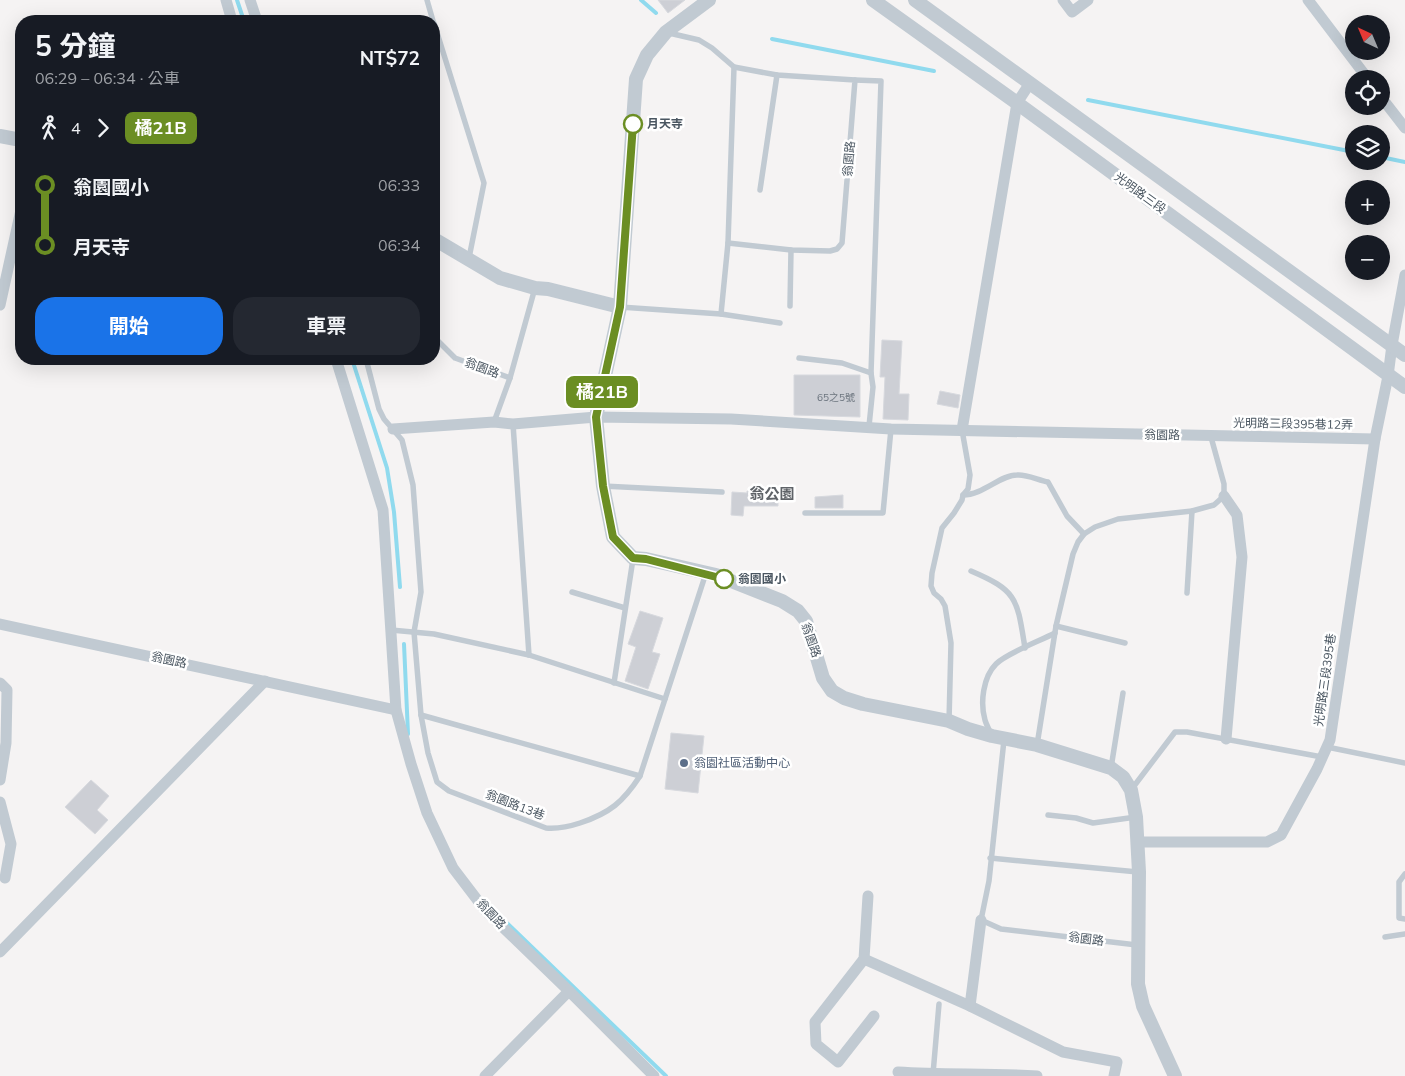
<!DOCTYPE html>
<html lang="zh-TW">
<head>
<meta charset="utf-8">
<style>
  body { margin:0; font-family:Mulish,"Noto Sans TC",sans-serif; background:#242831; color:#f1f3f6; height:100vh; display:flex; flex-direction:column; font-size:19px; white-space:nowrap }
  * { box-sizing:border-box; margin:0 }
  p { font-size:16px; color:#9ea1a6 }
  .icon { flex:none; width:28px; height:28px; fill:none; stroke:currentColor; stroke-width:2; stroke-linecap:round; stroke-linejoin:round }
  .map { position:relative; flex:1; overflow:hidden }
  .sheet { position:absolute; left:15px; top:15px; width:425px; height:350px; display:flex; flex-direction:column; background:#171b24; border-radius:20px; box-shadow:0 5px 20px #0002 }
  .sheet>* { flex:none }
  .badge { padding:0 10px; border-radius:8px; font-size:18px; line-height:32px }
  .needle { width:32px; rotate:316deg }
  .tools { position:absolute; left:1345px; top:15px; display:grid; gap:10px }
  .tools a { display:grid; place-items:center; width:45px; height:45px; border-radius:50%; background:#171b24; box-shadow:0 5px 20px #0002; font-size:25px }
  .map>.badge { position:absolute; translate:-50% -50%; box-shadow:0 0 0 2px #fff }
  .legs { display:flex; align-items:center; gap:8px; height:55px; padding:0 20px; font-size:16px }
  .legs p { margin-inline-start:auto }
  .head { display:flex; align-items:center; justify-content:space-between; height:85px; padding:0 20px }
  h1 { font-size:28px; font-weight:700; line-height:38px }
  .button { display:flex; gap:10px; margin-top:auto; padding:10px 20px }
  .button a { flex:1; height:58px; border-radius:20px; background:#1a73e8; color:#fff; font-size:20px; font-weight:700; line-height:58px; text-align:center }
  .button a+a { background:#242831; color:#f1f3f6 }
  ul { padding:0 20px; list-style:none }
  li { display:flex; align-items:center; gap:18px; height:60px; font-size:19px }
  li i { display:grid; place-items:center; width:8px; height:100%; margin:0 6px; background:currentColor }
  li i::after { content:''; width:12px; height:12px; margin:-6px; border:4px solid; border-radius:50%; background:#171b24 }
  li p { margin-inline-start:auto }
  li:first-child i { background:linear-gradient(#0000 50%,currentColor 0) }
  li:last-child i { background:linear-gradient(currentColor 50%,#0000 0) }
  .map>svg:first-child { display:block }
</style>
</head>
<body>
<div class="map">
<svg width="1405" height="1076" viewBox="0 0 1405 1076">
  <rect width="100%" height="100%" fill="#f5f3f3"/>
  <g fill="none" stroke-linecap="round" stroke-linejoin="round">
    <g stroke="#90daee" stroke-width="4">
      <path d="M237,0L244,21"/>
      <path d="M641,0L656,13"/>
      <path d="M772,39L934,71"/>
      <path d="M1088,100L1354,152"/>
      <path d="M1381,157L1405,162"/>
      <path d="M352,359L387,468L394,512L400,587"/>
      <path d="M404,644L408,734"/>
      <path d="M484,901L666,1076"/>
    </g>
  </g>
  <g fill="#cdcfd5" stroke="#d7d9de">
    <path d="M658,0H685L668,13Z"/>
    <path d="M882,340L902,341L899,394H909L908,420L883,419L885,377H880Z"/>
    <path d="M794,375H860V417L794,415Z"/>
    <path d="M940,391L960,395L958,408L937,404Z"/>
    <path d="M747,491L778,492V506H744L743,516L731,515L732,492L747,493Z"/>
    <path d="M843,495V508H815V497Z"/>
    <path d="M640,611L663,618L652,652L660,654L648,689L625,681L636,647L628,644Z"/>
    <path d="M671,733L704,736L698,793L665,789Z"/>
    <path d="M91,780L109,796L97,810L108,820L95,834L65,807Z"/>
  </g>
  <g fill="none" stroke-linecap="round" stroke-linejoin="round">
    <g stroke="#c1cad2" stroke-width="5.5">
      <path d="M427,0L433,21"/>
      <path d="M434,23L484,183L469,258"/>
      <path d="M669,33L699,40L712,48L734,67L777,75L855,80L842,243L837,249L830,251L791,250L728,243"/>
      <path d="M855,80L881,81L871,373"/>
      <path d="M760,190L777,75"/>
      <path d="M790,306L791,250"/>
      <path d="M620,307L721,314L780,323"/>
      <path d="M721,314L728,243L734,67"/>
      <path d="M434,337L455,358L510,378"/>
      <path d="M799,358L842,363L871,373L873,387L869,426"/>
      <path d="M366,359L379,409L384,419L402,440L413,485L421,592L414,632L421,715L428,753L437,782L449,791L546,828C559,829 568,827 580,823C610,813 623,802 640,776L706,573"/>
      <path d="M494,422L510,378L535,288"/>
      <path d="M513,424L529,655"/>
      <path d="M603,486L722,492"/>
      <path d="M963,495C983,495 1000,475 1017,475C1026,474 1038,480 1048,482L1067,516L1084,534"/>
      <path d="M805,513H883L891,429"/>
      <path d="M971,571C1018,591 1017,599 1025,648"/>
      <path d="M572,592L625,608"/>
      <path d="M1187,593L1192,511"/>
      <path d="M1056,626L1125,643"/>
      <path d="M391,630L434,634L529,655L665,699"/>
      <path d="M614,683L633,559"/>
      <path d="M421,715L640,776"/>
      <path d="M949,721L951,643L945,606L941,599L934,593L931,586L932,573L942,528L954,513L962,500L963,495L968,489L970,475L962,430"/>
      <path d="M991,734C989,729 986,724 985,720C980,703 983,677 996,664C1007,653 1040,641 1055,633"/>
      <path d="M1004,740L989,881L981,920L1001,929L1137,945"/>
      <path d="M1037,745L1056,626L1073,554L1078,542L1084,534L1095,527L1118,519L1192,511L1214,505L1224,496V484L1211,437"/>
      <path d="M1327,747L1405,763"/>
      <path d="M1111,768L1123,693"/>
      <path d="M1131,790L1175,732H1187L1322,757"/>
      <path d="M1048,815L1076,818L1093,823L1136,817"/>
      <path d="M990,858L1138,872"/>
      <path d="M1405,874L1399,882V918L1405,919"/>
      <path d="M1385,937L1405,934"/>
      <path d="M933,1074L939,1004"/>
    </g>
    <g stroke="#c1cad2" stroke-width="11">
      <path d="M226,0L232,21"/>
      <path d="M250,0L257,21"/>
      <path d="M1063,0L1072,12L1088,0"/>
      <path d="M1308,0L1368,79"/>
      <path d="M1381,97L1405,128"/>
      <path d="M0,305L21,210"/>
      <path d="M336,359L383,510L396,710L411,764L427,813L453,868L485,910L569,991L654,1076"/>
      <path d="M393,429L494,422L513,424L596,417L731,419L891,429L1375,439"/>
      <path d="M962,430L1017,103L1030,83"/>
      <path d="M1224,496L1237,515L1242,557L1226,739"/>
      <path d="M0,624L396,710"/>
      <path d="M0,683L7,690L6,743L0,780"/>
      <path d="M0,802L11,844L5,878"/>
      <path d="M1137,842H1267L1281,835L1317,769L1330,740L1375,439L1388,376L1392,345L1405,275"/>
      <path d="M868,896L864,959L815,1022L816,1044L838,1062L874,1016"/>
      <path d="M0,952L265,681"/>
      <path d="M864,959L970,1006L1063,1052L1117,1062L1114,1076"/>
      <path d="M970,1006L981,920"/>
      <path d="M898,1072C944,1075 990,1073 1037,1076"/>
      <path d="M485,1076L569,991"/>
    </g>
    <g stroke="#c1cad2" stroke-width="14">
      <path d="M709,0L666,32L647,55L636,79L620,307L596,417L603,486L613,537L633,558L646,559L716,575L782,601L798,611L806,621L823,678L832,691L844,698L863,704L949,721L968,729L992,736L1037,745L1111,768L1123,777L1131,790L1136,817L1139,872L1138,984L1143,1006L1175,1076"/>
      <path d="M873,0L1017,103L1405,387"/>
      <path d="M915,0L1405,355"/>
      <path d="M0,136L21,140"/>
      <path d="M434,239L500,278L535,288L548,289L620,307"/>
    </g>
  </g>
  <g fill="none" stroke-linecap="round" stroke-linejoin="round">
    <g stroke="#fff" stroke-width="11">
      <path id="line-1" d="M633,124L620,307L596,417L603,486L613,537L633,558L646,559L724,579"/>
    </g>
    <use href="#line-1" stroke="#6b8e23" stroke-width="8"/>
  </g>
  <g fill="#fff" stroke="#6b8e23" stroke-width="2.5">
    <circle cx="633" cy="124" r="9"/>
    <circle cx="724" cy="579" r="9"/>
  </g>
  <circle fill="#5c6f8a" stroke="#fff" stroke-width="2" cx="684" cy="763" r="5"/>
  <g text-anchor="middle" stroke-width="5" stroke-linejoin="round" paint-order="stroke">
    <g font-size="10" fill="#6b747e">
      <text x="836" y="401">65之5號</text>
    </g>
    <g font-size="12" font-weight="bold" fill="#4a5661" stroke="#fff" text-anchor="start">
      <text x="647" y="128">月天寺</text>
      <text x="738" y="583">翁園國小</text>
    </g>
    <g font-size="12" fill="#4a5661" stroke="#fff">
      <text transform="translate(849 159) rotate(-85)" y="4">翁園路</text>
      <text transform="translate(1140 193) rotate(36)" y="4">光明路三段</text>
      <text transform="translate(482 368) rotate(20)" y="4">翁園路</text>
      <text transform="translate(1293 424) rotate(1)" y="4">光明路三段395巷12弄</text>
      <text transform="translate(1162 435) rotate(1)" y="4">翁園路</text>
      <text transform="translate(811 640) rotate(71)" y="4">翁園路</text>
      <text transform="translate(169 660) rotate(12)" y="4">翁園路</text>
      <text transform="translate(1325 680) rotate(-82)" y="4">光明路三段395巷</text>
      <text transform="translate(515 805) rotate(21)" y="4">翁園路13巷</text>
      <text transform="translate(491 914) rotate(47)" y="4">翁園路</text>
      <text transform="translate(1086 939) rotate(7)" y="4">翁園路</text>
    </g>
    <g font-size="12" fill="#4e5e75" stroke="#fff" text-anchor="start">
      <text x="694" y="767">翁園社區活動中心</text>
    </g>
    <g font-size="15" font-weight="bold" fill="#5f6368" stroke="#fff">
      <text x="772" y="499">翁公園</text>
    </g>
  </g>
</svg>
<div class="tools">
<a><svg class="needle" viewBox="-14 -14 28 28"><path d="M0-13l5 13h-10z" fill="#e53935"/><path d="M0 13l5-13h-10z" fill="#9ea1a6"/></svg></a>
<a><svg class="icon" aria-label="locate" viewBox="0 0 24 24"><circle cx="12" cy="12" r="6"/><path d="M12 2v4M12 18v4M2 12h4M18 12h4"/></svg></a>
<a><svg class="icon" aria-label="layers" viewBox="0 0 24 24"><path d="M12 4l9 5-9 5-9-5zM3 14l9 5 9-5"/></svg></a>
<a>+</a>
<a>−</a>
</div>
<b class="badge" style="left:602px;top:392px;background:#6b8e23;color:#fff">橘21B</b>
<section class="sheet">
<div class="head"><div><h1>5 分鐘</h1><p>06:29 – 06:34 · 公車</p></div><b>NT$72</b></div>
<div class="legs"><svg class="icon" aria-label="walk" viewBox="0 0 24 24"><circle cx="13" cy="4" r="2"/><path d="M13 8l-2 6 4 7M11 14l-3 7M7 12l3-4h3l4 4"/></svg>4<svg class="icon" aria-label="forward" viewBox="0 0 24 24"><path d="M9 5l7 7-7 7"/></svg><b class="badge" style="background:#6b8e23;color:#fff">橘21B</b></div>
<ul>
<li><i style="color:#6b8e23"></i><b>翁園國小</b><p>06:33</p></li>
<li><i style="color:#6b8e23"></i><b>月天寺</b><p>06:34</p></li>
</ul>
<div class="button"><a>開始</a><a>車票</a></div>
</section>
</div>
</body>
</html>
